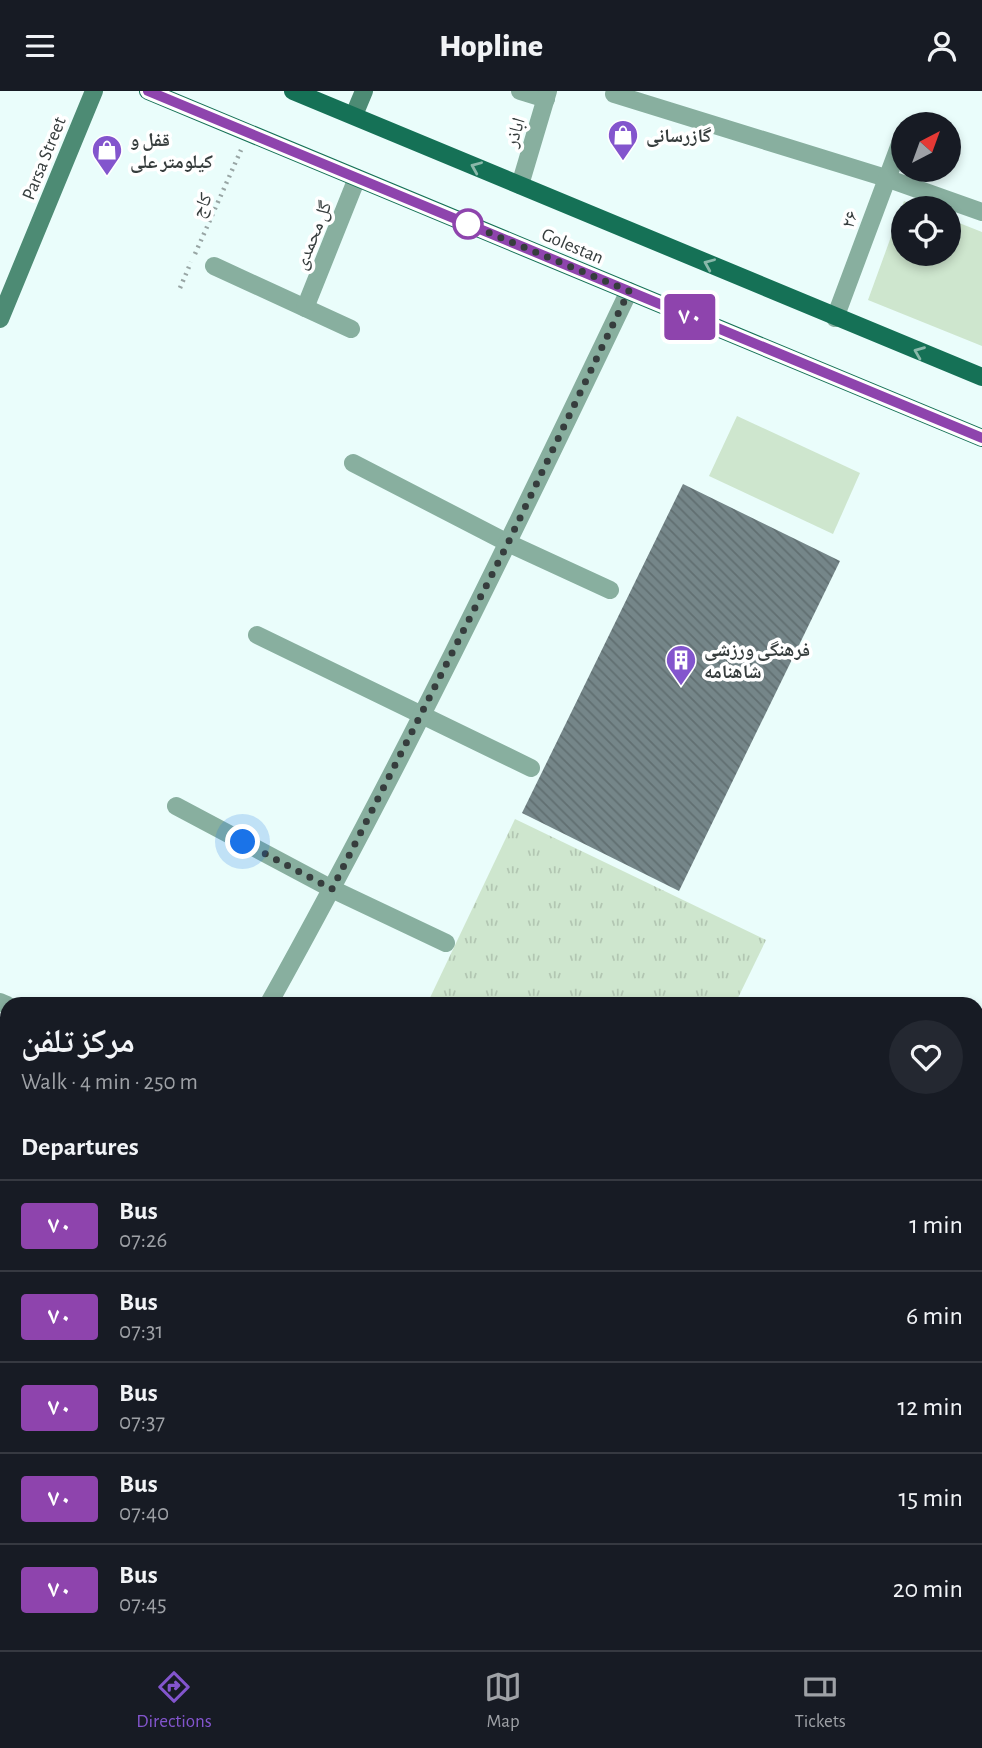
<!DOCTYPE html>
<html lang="en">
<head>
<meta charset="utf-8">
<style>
  body { margin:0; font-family:"Alegreya Sans","Noto Naskh Arabic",sans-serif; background:#242831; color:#f1f3f6; height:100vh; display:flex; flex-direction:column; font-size:26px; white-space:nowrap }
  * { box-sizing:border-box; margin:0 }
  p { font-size:23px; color:#9ea1a6 }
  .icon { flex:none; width:38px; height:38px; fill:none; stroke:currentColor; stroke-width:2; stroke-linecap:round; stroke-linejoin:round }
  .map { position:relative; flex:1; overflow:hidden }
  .details { position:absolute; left:0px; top:906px; width:984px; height:653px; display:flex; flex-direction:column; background:#171b24; border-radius:21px 21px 0 0; box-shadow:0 4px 10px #0003 }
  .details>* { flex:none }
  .badge { padding:0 14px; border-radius:5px; font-size:24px; line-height:46px }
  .needle { width:46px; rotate:41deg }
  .fabs { position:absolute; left:891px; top:21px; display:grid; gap:14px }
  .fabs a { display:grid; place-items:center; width:70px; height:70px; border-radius:50%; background:#171b24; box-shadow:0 4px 10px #0003; font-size:35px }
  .you { position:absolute; width:35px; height:35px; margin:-18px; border:5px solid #fff; border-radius:50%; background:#1a73e8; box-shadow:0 0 0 10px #1a73e833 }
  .map>.badge { position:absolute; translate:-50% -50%; box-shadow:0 0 0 4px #fff }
  h2 { padding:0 21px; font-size:26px; line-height:63px }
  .round { display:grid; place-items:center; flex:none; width:74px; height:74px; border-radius:37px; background:#242831 }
  .overview { display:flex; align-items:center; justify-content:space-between; height:119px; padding:0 21px }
  h1 { font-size:33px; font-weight:800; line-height:52px }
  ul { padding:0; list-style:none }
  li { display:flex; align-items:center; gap:21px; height:91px; padding:0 21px; border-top:2px solid #363941 }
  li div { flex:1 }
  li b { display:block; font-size:26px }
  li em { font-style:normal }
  li .badge { min-width:77px; font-weight:700; text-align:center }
  header { display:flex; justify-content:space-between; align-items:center; height:91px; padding:0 21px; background:#171b24; font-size:32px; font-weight:800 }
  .tab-bar { display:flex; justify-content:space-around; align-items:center; height:98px; border-top:2px solid #363941; background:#171b24; font-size:19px; color:#9ea1a6 }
  .tab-bar a { display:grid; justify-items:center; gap:4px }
  .tab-bar .on { color:#8355cd }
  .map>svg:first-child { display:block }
</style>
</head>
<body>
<header><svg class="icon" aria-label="menu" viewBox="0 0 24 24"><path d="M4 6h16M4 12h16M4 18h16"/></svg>Hopline<svg class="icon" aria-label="person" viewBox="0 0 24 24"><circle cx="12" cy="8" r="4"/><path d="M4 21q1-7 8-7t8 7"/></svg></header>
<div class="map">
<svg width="982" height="1559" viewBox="0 0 982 1559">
  <defs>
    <pattern id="park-tufts" width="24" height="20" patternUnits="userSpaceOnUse" patternTransform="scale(1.75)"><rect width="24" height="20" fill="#cee6ce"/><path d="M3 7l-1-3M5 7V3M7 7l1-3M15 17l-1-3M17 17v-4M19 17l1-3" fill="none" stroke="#b2c6b2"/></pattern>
    <pattern id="building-back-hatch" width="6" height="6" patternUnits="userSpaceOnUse" patternTransform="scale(1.75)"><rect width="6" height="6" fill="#758689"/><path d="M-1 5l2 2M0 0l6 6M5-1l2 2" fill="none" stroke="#616f71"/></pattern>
  </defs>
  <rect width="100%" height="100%" fill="#eafdfb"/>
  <g fill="#cee6ce">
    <path d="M904,110L922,117H903V163H948L949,128L982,141V255L868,209Z"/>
    <path d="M737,325L860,382L833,443L709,385Z"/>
  </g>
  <path fill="url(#park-tufts)" d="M515,728L766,849L735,913H427Z"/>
  <path fill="url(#building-back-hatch)" d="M683,393L840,470L679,800L522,722Z"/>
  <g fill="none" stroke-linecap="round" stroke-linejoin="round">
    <g stroke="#98a5a4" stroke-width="4.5" stroke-dasharray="2 5" stroke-linecap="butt">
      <path d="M195,163L241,59"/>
      <path d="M180,197L191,171"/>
    </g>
    <g stroke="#88af9f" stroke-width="18">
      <path d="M520,0L546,8"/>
      <path d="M615,0L614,3L886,87L982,121"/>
      <path d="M520,94L548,0"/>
      <path d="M214,175L351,238"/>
      <path d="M305,217L357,87"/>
      <path d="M835,227L903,45"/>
      <path d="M353,372L508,452L610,499"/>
      <path d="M257,544L531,677"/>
      <path d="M176,715L332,798L446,852"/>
      <path d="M0,911L7,914"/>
      <path d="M268,914C398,681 514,441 629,200"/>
      <path d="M0,1018L7,1021"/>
      <path d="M976,1215L982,1214"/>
      <path d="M0,1285L7,1288"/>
      <path d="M976,1327L982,1326"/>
      <path d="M0,1525L7,1528"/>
      <path d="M61,1552L76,1559"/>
      <path d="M196,1552L211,1559"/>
      <path d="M625,1552L640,1559"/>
      <path d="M89,1559L92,1552"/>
      <path d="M488,1559L491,1552"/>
    </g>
    <g stroke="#4d8b74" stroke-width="18">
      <path d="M354,24L364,0"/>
      <path d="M0,228L94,0"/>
    </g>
    <g stroke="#157156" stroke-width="18">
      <path d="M148,0L982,347"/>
      <path d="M293,0L982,286"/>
    </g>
  </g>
  <defs><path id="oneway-chevron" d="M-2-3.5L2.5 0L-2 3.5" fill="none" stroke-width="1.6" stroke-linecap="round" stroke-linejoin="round" transform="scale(1.75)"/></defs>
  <g stroke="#8ab8aa">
    <use href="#oneway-chevron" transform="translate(476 76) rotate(-157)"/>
    <use href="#oneway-chevron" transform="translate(709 173) rotate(-157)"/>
    <use href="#oneway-chevron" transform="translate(919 261) rotate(-158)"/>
  </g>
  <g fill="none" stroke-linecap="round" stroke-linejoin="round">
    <g stroke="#fff" stroke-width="16">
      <path id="line" d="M148,0L982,347"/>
    </g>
    <use href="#line" stroke="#8e44ad" stroke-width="10"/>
    <path stroke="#363d3d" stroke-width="7" stroke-dasharray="0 12.6" d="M243,751L332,798L508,452L629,200L456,128L468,133"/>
  </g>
  <defs>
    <g id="shop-pin" transform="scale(1.575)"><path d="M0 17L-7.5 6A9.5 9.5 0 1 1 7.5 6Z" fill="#8355cd" stroke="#fff"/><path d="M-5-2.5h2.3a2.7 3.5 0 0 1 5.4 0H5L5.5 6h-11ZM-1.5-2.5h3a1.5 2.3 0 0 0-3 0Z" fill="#fff"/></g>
    <g id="building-pin" transform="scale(1.575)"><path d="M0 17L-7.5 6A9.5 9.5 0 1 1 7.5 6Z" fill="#8355cd" stroke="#fff"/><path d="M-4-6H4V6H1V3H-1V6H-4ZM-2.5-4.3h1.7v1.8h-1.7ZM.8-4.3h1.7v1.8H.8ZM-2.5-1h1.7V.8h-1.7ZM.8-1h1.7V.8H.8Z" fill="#fff"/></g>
  </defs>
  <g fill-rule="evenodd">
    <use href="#shop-pin" x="623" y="44"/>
    <use href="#shop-pin" x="107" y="59"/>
    <use href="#building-pin" x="681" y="569"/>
  </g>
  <circle fill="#fff" stroke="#8e44ad" stroke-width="3.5" cx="468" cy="133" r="14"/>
  <g text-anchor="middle" stroke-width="7" stroke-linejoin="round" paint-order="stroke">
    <g font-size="19" fill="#363d3d" stroke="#fff">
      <text transform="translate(514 41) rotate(-73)" y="7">اباذر</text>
      <text transform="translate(43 67) rotate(-68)" y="7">Parsa Street</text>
      <text transform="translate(201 114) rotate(-66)" y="7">کاج</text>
      <text transform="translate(849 128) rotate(-70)" y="7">۲۶</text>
      <text transform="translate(312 144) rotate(-68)" y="7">گل محمدی</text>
      <text transform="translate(573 154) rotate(23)" y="7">Golestan</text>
    </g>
    <g font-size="19" font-weight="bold" fill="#363d3d" stroke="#fff" text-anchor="start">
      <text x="646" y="51">گازرسانی</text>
      <text x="130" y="55">قفل و<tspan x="130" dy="22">کیلومتر علی</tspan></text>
      <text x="704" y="565">فرهنگی ورزشی<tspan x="704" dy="22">شاهنامه</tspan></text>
    </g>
  </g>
</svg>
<div class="fabs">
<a><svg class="needle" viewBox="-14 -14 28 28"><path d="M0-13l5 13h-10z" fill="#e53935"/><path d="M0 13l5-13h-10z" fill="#9ea1a6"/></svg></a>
<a><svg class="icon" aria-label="locate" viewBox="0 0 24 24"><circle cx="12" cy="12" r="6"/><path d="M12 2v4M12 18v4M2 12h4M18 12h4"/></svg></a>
</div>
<div class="you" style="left:243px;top:751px"></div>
<b class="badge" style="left:690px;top:226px;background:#8e44ad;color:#fff">۷۰</b>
<section class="details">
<div class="overview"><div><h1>مرکز تلفن</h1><p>Walk · 4 min · 250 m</p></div><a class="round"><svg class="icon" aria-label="heart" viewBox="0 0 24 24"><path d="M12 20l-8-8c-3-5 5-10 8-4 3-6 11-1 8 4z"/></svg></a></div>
<h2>Departures</h2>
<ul>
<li><span class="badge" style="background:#8e44ad;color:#fff">۷۰</span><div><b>Bus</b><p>07:26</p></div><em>1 min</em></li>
<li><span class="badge" style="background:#8e44ad;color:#fff">۷۰</span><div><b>Bus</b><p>07:31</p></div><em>6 min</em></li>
<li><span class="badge" style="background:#8e44ad;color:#fff">۷۰</span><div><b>Bus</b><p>07:37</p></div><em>12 min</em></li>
<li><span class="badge" style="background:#8e44ad;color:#fff">۷۰</span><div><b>Bus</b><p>07:40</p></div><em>15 min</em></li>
<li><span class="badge" style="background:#8e44ad;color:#fff">۷۰</span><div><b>Bus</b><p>07:45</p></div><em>20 min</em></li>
</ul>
</section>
</div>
<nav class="tab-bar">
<a class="on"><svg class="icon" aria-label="directions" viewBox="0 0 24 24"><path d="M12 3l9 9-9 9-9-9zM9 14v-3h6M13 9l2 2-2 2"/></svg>Directions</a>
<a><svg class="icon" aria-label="map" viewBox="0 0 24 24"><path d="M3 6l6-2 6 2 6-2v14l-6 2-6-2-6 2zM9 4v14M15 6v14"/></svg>Map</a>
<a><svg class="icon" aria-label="tickets" viewBox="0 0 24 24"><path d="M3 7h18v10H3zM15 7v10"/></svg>Tickets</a>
</nav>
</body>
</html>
